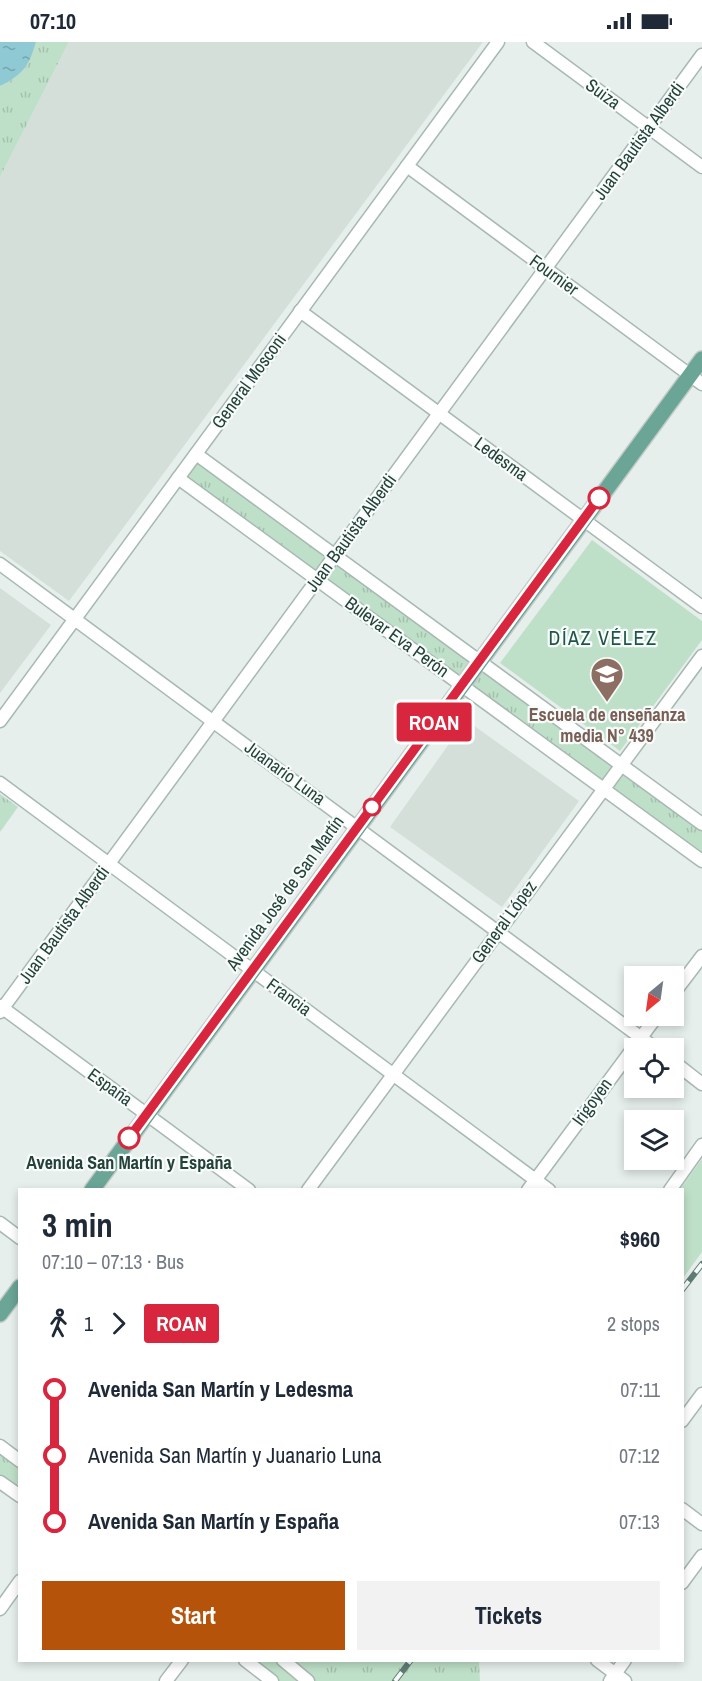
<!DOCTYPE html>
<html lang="en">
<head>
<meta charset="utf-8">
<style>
  body { margin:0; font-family:"Archivo Narrow",sans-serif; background:#f2f2f3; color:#1f2937; height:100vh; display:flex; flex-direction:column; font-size:22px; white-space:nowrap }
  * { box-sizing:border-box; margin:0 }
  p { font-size:20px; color:#747a83 }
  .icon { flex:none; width:33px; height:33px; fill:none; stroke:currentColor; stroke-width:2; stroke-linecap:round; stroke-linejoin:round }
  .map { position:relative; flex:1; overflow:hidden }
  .drawer { position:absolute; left:18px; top:1146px; width:666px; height:474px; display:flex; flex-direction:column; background:#fff; border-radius:0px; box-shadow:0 3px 9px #0003 }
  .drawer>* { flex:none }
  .badge { padding:0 12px; border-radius:4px; font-size:21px; line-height:39px }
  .needle { width:39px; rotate:209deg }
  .fabs { position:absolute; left:624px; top:924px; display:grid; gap:12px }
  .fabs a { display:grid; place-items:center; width:60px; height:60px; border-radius:0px; background:#fff; box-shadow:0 3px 9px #0003; font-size:30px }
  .map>.badge { position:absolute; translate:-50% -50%; box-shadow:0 0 0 3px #fff }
  .legs { display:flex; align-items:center; gap:9px; height:66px; padding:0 24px; font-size:20px }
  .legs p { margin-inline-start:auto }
  .overview { display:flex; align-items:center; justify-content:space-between; height:102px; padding:0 24px }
  h1 { font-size:33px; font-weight:700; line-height:45px }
  .button { display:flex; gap:12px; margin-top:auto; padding:12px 24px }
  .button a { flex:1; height:69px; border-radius:0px; background:#b45309; color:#fff; font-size:24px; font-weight:700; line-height:69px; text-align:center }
  .button a+a { background:#f2f2f3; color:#1f2937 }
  ul { padding:0 24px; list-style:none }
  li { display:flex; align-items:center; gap:21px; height:66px; font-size:22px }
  li i { display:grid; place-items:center; width:9px; height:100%; margin:0 8px; background:currentColor }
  li i::after { content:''; width:15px; height:15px; margin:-8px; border:4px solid; border-radius:50%; background:#fff }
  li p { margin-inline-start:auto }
  li:first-child i { background:linear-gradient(#0000 50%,currentColor 0) }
  li:last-child i { background:linear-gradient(currentColor 50%,#0000 0) }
  .status { display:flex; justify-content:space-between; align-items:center; height:42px; padding:0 30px; background:#fff; direction:ltr }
  .status svg { height:16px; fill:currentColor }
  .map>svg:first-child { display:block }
</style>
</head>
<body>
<div class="status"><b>07:10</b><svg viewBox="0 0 49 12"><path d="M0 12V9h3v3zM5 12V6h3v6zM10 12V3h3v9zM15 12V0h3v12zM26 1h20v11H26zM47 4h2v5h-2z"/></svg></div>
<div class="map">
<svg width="702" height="1639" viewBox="0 0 702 1639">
  <defs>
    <pattern id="grass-tufts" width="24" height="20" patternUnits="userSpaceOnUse" patternTransform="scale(1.5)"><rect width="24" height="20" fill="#bfe0c8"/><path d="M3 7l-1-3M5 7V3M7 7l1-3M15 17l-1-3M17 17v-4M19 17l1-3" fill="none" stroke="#a4c1ad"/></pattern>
    <pattern id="water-ripples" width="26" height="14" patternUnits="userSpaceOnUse" patternTransform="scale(1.5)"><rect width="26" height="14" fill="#8ec9d4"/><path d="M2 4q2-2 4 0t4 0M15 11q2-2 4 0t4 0" fill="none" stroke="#74a5ad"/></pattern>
  </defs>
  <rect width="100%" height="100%" fill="#e6efeb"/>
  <g fill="#d4dfda">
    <path d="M69,0H483L69,559L0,509V135Z"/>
    <path d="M0,546L51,583L0,651Z"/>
    <path d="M466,678L579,759L502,865L390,785Z"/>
  </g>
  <g fill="url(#grass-tufts)">
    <path d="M36,0H69L0,135V44C24,33 28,24 36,0Z"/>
    <path d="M196,412L702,782V819L178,436Z"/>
    <path d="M0,752L18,765L0,790Z"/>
    <path d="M0,1404L19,1419V1454L0,1440Z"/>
    <path d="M245,1619H479L480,1639H272Z"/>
  </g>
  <g fill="#bfe0c8">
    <path d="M592,498L702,579V598L620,709L500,621Z"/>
    <path d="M702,1117V1210L683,1236L682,1148L680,1147Z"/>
  </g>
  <path fill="url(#water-ripples)" d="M0,0H36C29,24 23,33 0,44Z"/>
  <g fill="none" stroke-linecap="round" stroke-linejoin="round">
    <g stroke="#a8b8b2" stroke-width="15">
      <g id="minor">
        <path d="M533,0L702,125"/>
        <path d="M407,124L702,342"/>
        <path d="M300,269L702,565"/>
        <path d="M196,412L702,782"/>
        <path d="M178,436L702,819"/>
        <path d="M0,522L655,1006"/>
        <path d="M0,679L498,0"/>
        <path d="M0,741L549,1148"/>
        <path d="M674,951L702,914"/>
        <path d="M0,964L249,1148"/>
        <path d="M0,970L702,13"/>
        <path d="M674,1020L702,1042"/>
        <path d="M308,1148L702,614"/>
        <path d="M528,1148L657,974"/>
        <path d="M670,1148L702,1103"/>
        <path d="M0,1181L20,1196"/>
        <path d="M682,1379L702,1352"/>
        <path d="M0,1404L20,1419"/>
        <path d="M0,1440L20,1454"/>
        <path d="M682,1467L702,1482"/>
        <path d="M682,1541L702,1514"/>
        <path d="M0,1567L20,1539"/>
        <path d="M245,1618L272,1639"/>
        <path d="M283,1618L308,1639"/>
        <path d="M597,1618L625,1639"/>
        <path d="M166,1639L182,1618"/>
        <path d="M610,1639L625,1618"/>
      </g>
    </g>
    <g stroke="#c2cac8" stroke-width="18">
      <g id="major">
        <path d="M92,1148L702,317"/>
        <path d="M0,1272L20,1245"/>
      </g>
    </g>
    <use href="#minor" stroke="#fff" stroke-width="12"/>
    <use href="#major" stroke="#6aa596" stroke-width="15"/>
    <g stroke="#5f7d75" stroke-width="6">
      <g id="rail">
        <path d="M682,1248L702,1222"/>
        <path d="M395,1639L411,1618"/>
      </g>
    </g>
    <use href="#rail" stroke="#f7fbf9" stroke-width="4" stroke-dasharray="11" stroke-linecap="butt"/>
  </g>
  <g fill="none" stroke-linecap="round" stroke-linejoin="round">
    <g stroke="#fff" stroke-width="14">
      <path id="line-1" d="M129,1096L599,456"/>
    </g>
    <use href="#line-1" stroke="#d7263d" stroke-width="9"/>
  </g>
  <defs>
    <g id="university-pin" transform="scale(1.725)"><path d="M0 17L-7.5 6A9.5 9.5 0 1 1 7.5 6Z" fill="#8d6e63" stroke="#f7fbf9"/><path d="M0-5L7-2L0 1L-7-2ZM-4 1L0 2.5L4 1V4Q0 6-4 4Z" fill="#fff"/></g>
  </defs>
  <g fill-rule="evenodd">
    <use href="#university-pin" x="607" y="632"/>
  </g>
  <g fill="#fff" stroke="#d7263d" stroke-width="3">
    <circle cx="599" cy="456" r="10"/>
    <circle cx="372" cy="765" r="8"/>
    <circle cx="129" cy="1096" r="10"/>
  </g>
  <g text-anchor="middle" stroke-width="4.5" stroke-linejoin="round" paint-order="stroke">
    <g font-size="18" fill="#24423a" stroke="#f7fbf9">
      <text transform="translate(603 52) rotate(36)" y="6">Suiza</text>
      <text transform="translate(639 99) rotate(-54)" y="6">Juan Bautista Alberdi</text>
      <text transform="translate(554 233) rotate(36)" y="6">Fournier</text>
      <text transform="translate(249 339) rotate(-54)" y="6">General Mosconi</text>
      <text transform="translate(501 417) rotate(36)" y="6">Ledesma</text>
      <text transform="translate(351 491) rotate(-54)" y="6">Juan Bautista Alberdi</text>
      <text transform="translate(397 595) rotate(36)" y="6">Bulevar Eva Perón</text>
      <text transform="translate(285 731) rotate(36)" y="6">Juanario Luna</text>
      <text transform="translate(285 851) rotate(-54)" y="6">Avenida José de San Martín</text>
      <text transform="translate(504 880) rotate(-54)" y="6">General López</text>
      <text transform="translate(64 883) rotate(-54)" y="6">Juan Bautista Alberdi</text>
      <text transform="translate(289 955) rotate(36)" y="6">Francia</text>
      <text transform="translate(110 1045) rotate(36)" y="6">España</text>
      <text transform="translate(592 1060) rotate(-54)" y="6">Irigoyen</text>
    </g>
    <g font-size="18" font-weight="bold" fill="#785e54" stroke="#f7fbf9">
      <text x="607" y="679">Escuela de enseñanza<tspan x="607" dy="21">media N° 439</tspan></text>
    </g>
    <g font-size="18" font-weight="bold" fill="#24423a" stroke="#f7fbf9">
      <text x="129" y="1127">Avenida San Martín y España</text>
    </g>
    <g font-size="20" letter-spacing="1.5" fill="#1f5548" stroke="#f7fbf9">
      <text x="603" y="603">DÍAZ VÉLEZ</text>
    </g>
  </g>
</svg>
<div class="fabs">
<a><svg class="needle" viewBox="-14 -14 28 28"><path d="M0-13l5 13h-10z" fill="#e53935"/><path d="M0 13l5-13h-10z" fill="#747a83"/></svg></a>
<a><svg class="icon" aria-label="locate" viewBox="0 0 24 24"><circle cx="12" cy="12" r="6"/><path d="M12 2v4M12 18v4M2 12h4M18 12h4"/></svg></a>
<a><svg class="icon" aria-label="layers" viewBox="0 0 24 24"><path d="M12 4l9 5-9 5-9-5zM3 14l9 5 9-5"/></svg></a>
</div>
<b class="badge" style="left:434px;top:680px;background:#d7263d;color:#fff">ROAN</b>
<section class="drawer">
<div class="overview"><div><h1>3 min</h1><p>07:10 – 07:13 · Bus</p></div><b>$960</b></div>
<div class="legs"><svg class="icon" aria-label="walk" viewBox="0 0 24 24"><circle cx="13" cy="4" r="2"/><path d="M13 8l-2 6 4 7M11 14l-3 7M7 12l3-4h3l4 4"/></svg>1<svg class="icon" aria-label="forward" viewBox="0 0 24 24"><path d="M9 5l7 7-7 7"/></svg><b class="badge" style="background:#d7263d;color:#fff">ROAN</b><p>2 stops</p></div>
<ul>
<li><i style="color:#d7263d"></i><b>Avenida San Martín y Ledesma</b><p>07:11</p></li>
<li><i style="color:#d7263d"></i><span>Avenida San Martín y Juanario Luna</span><p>07:12</p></li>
<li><i style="color:#d7263d"></i><b>Avenida San Martín y España</b><p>07:13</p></li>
</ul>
<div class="button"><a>Start</a><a>Tickets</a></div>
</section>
</div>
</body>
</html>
